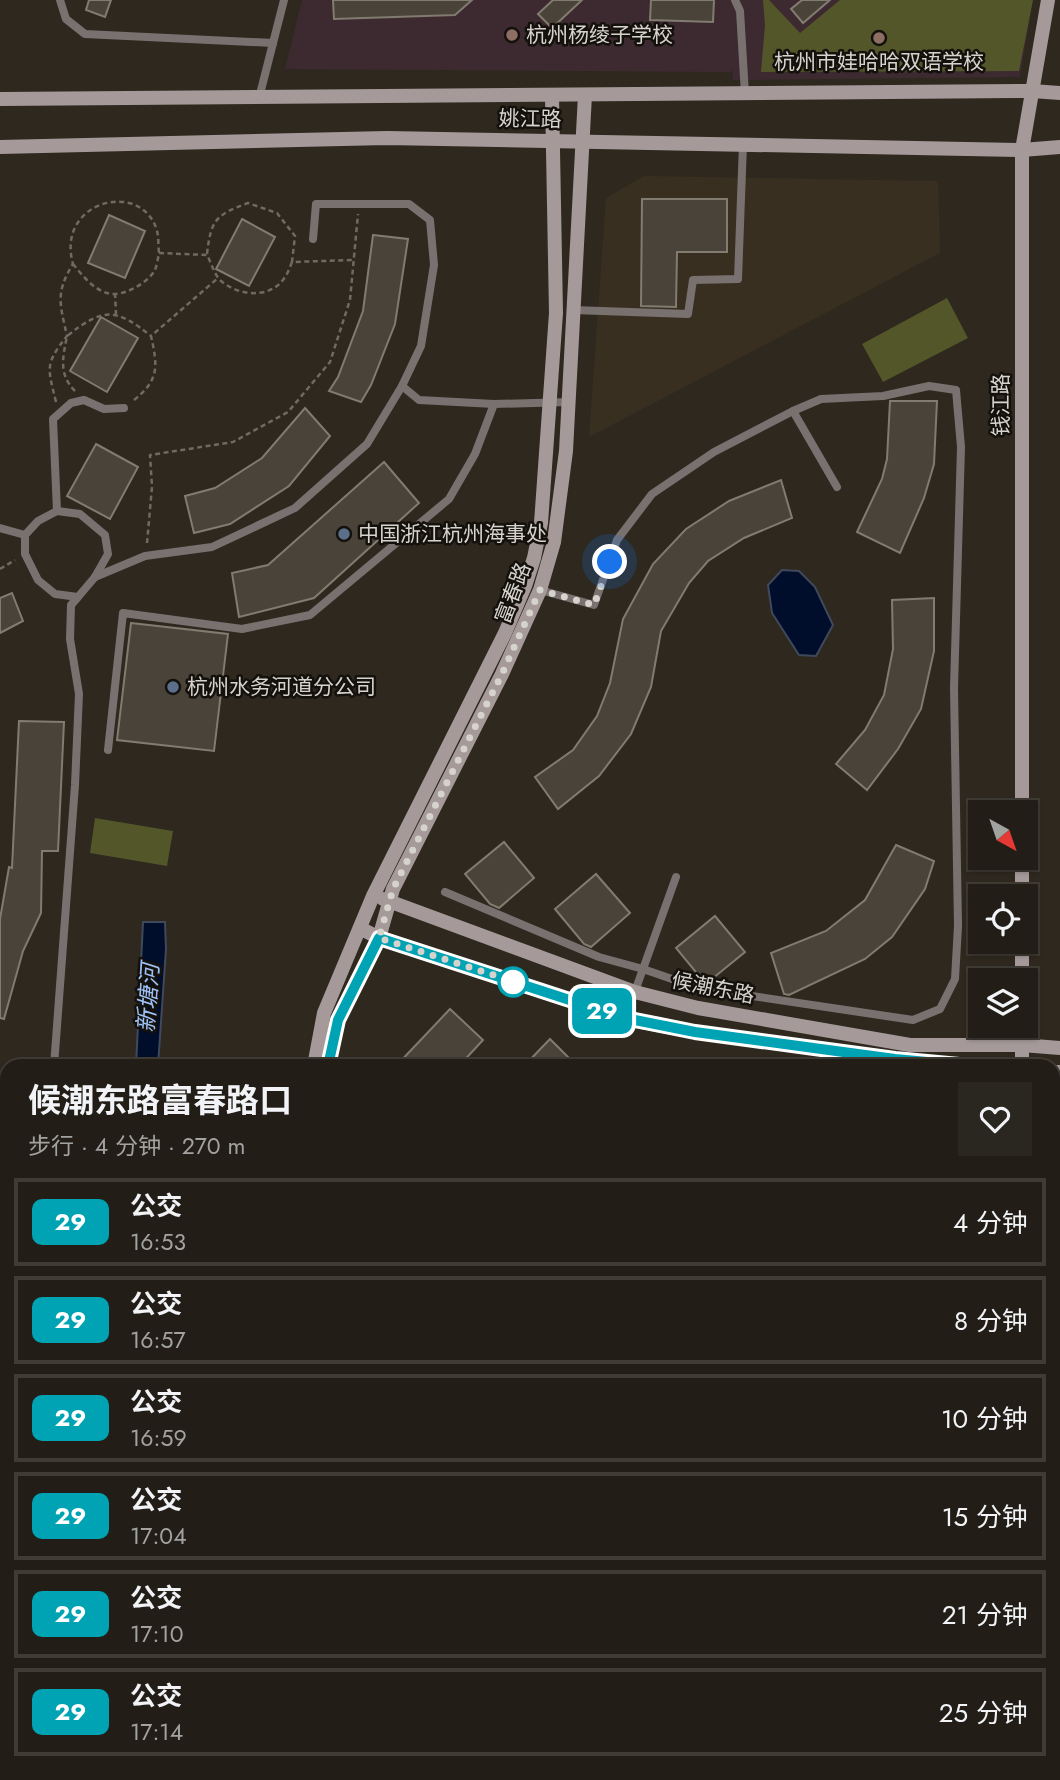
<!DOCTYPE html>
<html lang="zh">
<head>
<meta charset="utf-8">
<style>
  body { margin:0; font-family:Jost,"Noto Sans SC",sans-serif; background:#2a2720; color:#f1f3f6; height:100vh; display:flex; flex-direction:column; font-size:26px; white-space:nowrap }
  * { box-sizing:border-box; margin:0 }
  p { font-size:23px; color:#a2a2a1 }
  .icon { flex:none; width:38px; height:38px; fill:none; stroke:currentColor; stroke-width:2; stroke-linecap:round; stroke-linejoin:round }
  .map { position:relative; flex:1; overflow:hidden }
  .panel { position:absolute; left:0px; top:1059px; width:1060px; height:723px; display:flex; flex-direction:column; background:#221e17; border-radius:21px 21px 0 0; box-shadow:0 2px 5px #0004,0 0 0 2px #3f3c36 }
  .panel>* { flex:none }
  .badge { padding:0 14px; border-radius:10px; font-size:24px; line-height:46px }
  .needle { width:46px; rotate:140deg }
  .buttons { position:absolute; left:968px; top:800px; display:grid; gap:14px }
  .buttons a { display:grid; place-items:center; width:70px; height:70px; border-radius:0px; background:#221e17; box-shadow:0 2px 5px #0004,0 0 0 2px #3f3c36; font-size:35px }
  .you { position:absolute; width:35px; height:35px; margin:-18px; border:5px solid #fff; border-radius:50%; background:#1a73e8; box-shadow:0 0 0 10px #1a73e833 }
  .map>.badge { position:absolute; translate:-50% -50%; box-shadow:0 0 0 4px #fff }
  .round { display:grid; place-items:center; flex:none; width:74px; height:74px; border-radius:0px; background:#2a2720 }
  .overview { display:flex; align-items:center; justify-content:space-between; height:119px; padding:0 28px }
  h1 { font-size:33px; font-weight:700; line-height:52px }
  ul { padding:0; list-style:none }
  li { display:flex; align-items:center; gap:21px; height:88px; margin:0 14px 10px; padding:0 14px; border:4px solid #3f3c36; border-radius:0px }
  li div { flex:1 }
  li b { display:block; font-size:26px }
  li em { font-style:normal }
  li .badge { min-width:77px; font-weight:700; text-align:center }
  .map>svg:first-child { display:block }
</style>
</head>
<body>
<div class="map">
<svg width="1060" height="1780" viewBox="0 0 1060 1780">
  <rect width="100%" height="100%" fill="#2e281f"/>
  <g fill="#392f20">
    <path d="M644,176L938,181L940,253L589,437L606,198Z"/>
    <path d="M305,1774H545V1780H304Z"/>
  </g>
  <path fill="#3d2a30" d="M302,0H1033L1020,77L733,80L732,67L731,72L285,69Z"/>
  <g fill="#535628">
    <path d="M763,0H769L800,33L840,0H1033L1019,71L761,72L765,25Z"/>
    <path d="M947,298L968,338L883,382L862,344Z"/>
    <path d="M95,818L173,831L167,866L90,853Z"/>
  </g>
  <g fill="#000e2b" stroke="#40495b" stroke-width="2">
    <path d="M782,570L799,571L815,587L833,625L816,656L799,655L772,613L768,585Z"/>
    <path d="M143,922H165L166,949L158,1066H136Z"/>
  </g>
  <g fill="#4a4339" stroke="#827b70" stroke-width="2">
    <path d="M89,0H111L105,17L86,10Z"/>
    <path d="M333,0H472L455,15L334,19Z"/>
    <path d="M553,0H582L552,28L538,14Z"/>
    <path d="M651,0H714L713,22L650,20Z"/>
    <path d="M802,0H830L803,23L791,9Z"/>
    <path d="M642,199H727V252H677L676,307L641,306Z"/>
    <path d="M109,215L145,231L125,278L88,263Z"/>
    <path d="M242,219L275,237L249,286L216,269Z"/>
    <path d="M373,235L408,239L395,324L371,385L361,402L329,391L338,377L363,311Z"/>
    <path d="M101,317L138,338L107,392L70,371Z"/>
    <path d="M890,401H937L934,464L924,498L900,553L857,532L882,479L887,459Z"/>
    <path d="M305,408L330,436L289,486L230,524L194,533L185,496L215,488L262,458Z"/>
    <path d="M96,444L138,467L110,519L67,496Z"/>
    <path d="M384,462L419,503L314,598L239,617L232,573L268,565Z"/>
    <path d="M781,480L792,518L744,538L708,561L689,583L661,631L651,687L631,734L599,776L558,809L535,777L573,750L597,716L610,683L623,619L653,564L686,529L729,501Z"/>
    <path d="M12,593L23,621L0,633V598Z"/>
    <path d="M934,598V651L921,709L898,749L867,790L836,764L865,730L884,695L893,649L892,600Z"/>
    <path d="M131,623L228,634L214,751L117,740Z"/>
    <path d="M19,721L64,722L58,851H42L41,913L23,951L4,1019L0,1018V919L9,867L12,868Z"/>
    <path d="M504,842L534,878L499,908L490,904L465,874Z"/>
    <path d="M896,845L934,861L925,889L892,937L865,959L789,995L784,994L771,953L826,931L865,900Z"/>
    <path d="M596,874L630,913L591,947L584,944L555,909Z"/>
    <path d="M715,916L745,952L707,983L704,982L676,948Z"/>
    <path d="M450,1009L483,1040L459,1066H396Z"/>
    <path d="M550,1039L577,1066H524Z"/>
  </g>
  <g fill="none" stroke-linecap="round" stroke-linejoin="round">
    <g stroke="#6f6a62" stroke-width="2.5" stroke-dasharray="5 3.5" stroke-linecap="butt">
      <path d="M207,254C211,219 216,215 248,203L277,213L295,236L292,262L354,260"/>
      <path d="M73,264C82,275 93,289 107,293C122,298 148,283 155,270C157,265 158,258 159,253L207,255C211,262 214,274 220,280C237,296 271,300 285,277C288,273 290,267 292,262"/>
      <path d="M115,293L116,314"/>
      <path d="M75,391C58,374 63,357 67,336C103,308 115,307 151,336"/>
      <path d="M134,400C159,380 158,367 151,336L218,278"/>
      <path d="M56,402C48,368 44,365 67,336C60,304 55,293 73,264C55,200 143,179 157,231C159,238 158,246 159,253"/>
      <path d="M147,543L152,487L150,455L233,442L288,412L330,362L350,300L358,214"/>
      <path d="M0,569L15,560"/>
    </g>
    <g stroke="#787170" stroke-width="8">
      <path d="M60,0L66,19L85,34L273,43"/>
      <path d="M735,0L740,11L745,94"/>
      <path d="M259,98L284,0"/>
      <path d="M313,239L316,204H409L430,220L434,265L421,346L402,386L419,400L494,404L569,402"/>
      <path d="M573,310L688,314L693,280L738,279L743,144"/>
      <path d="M57,511L80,514L105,535L108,554L95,577L78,597L55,594L38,580L25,554V535L38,521Z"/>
      <path d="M57,511L53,419L71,403L84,400L104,409L124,408"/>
      <path d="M0,528L25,535"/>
      <path d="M95,577L145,556L212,547L295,508L367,444L402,386"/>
      <path d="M540,590L594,605L617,540L652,494L714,452L793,411"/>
      <path d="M108,750L123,613L242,629L310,615L449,499L475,454L494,404"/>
      <path d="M676,877L643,969L698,988L913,1020L940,1009L955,979L958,926L954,688L961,447L956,390L929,386L883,396L821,399L793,411L837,487"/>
      <path d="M445,892L599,957L643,969L625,1019"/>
      <path d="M54,1066L75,785L79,694L70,639L71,605L78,597"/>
      <path d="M0,1257L7,1254"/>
      <path d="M0,1324H7"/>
      <path d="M0,1749L7,1744"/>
      <path d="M648,1774L686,1780"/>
      <path d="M561,1780V1774"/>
      <path d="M579,1780V1774"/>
    </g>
    <g stroke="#787170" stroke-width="14">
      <path d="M0,1289L7,1290"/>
      <path d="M766,1774V1780"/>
    </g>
    <g stroke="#a59a99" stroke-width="14">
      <path d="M0,99L1032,91L1060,93"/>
      <path d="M0,147L387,138L1022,150L1060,147"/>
      <path d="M1022,812V150L1048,0"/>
      <path d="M1022,896V858"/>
      <path d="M383,899L635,992L698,1008L910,1045H1022L1060,1048"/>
      <path d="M360,928L379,938L625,1019L695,1032L895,1059L971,1066"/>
      <path d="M1022,980V942"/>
      <path d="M1022,1026V1066"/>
      <path d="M314,1066L324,1013L373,896L505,633L525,586L534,558L541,523L556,313L552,96"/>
      <path d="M328,1066L338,1020L379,938L393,889L502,674L540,590L554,542L566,451L585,95"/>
      <path d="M1054,1072H1060"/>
      <path d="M1051,1774V1780"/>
      <path d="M220,1780V1774"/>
      <path d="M255,1780V1774"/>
    </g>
  </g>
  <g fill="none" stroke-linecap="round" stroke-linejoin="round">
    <g stroke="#fff" stroke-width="16">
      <path id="line" d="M328,1066L338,1020L379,938L625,1018L695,1032L895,1059L970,1066"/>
    </g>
    <use href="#line" stroke="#00a3b4" stroke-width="10"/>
    <path stroke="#d6d2cc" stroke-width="7" stroke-dasharray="0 12.6" d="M513,982H515L379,938L393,889L502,674L540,590L594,605L610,562"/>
  </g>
  <g fill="#8d6e63" stroke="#14110d" stroke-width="2.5">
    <circle cx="512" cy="35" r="7"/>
    <circle cx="879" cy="38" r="7"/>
  </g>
  <g fill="#5c6f8a" stroke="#14110d" stroke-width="2.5">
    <circle cx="344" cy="534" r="7"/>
    <circle cx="173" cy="687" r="7"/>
  </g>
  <circle fill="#fff" stroke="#00a3b4" stroke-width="3.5" cx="513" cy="982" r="14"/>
  <g text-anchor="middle" stroke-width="5" stroke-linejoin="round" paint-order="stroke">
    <g font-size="21" fill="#d6d2cc" stroke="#14110d" text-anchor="start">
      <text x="526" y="42">杭州杨绫子学校</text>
      <text x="879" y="69" text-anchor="middle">杭州市娃哈哈双语学校</text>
      <text x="358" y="541">中国浙江杭州海事处</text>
      <text x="187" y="694">杭州水务河道分公司</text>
    </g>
    <g font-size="21" fill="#d6d2cc" stroke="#14110d">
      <text transform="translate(530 119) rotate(1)" y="7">姚江路</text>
      <text transform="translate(1001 405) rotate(-90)" y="7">钱江路</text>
      <text transform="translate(513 593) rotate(-69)" y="7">富春路</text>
      <text transform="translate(713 988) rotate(11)" y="7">候潮东路</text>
    </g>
    <g font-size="23" font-style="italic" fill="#9dc1f5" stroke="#14110d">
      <text transform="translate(148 998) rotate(-86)" y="8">新塘河</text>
    </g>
  </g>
</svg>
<div class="buttons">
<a><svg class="needle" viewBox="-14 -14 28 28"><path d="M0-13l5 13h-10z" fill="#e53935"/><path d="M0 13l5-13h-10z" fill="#a2a2a1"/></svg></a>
<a><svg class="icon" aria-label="locate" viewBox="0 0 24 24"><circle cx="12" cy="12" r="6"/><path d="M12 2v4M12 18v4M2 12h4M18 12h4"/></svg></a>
<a><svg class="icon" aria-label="layers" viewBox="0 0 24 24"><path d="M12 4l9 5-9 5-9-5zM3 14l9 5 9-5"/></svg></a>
</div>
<div class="you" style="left:610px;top:562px"></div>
<b class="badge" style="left:602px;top:1011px;background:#00a3b4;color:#fff">29</b>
<section class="panel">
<div class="overview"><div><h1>候潮东路富春路口</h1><p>步行 · 4 分钟 · 270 m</p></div><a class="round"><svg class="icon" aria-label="heart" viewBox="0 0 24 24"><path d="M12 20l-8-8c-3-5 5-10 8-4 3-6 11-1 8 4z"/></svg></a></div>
<ul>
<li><span class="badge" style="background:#00a3b4;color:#fff">29</span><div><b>公交</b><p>16:53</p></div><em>4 分钟</em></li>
<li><span class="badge" style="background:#00a3b4;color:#fff">29</span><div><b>公交</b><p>16:57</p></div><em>8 分钟</em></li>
<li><span class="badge" style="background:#00a3b4;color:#fff">29</span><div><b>公交</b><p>16:59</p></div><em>10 分钟</em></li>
<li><span class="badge" style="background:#00a3b4;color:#fff">29</span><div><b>公交</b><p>17:04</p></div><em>15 分钟</em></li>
<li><span class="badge" style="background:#00a3b4;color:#fff">29</span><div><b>公交</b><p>17:10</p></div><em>21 分钟</em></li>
<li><span class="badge" style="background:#00a3b4;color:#fff">29</span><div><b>公交</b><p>17:14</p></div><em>25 分钟</em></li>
</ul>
</section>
</div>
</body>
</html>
